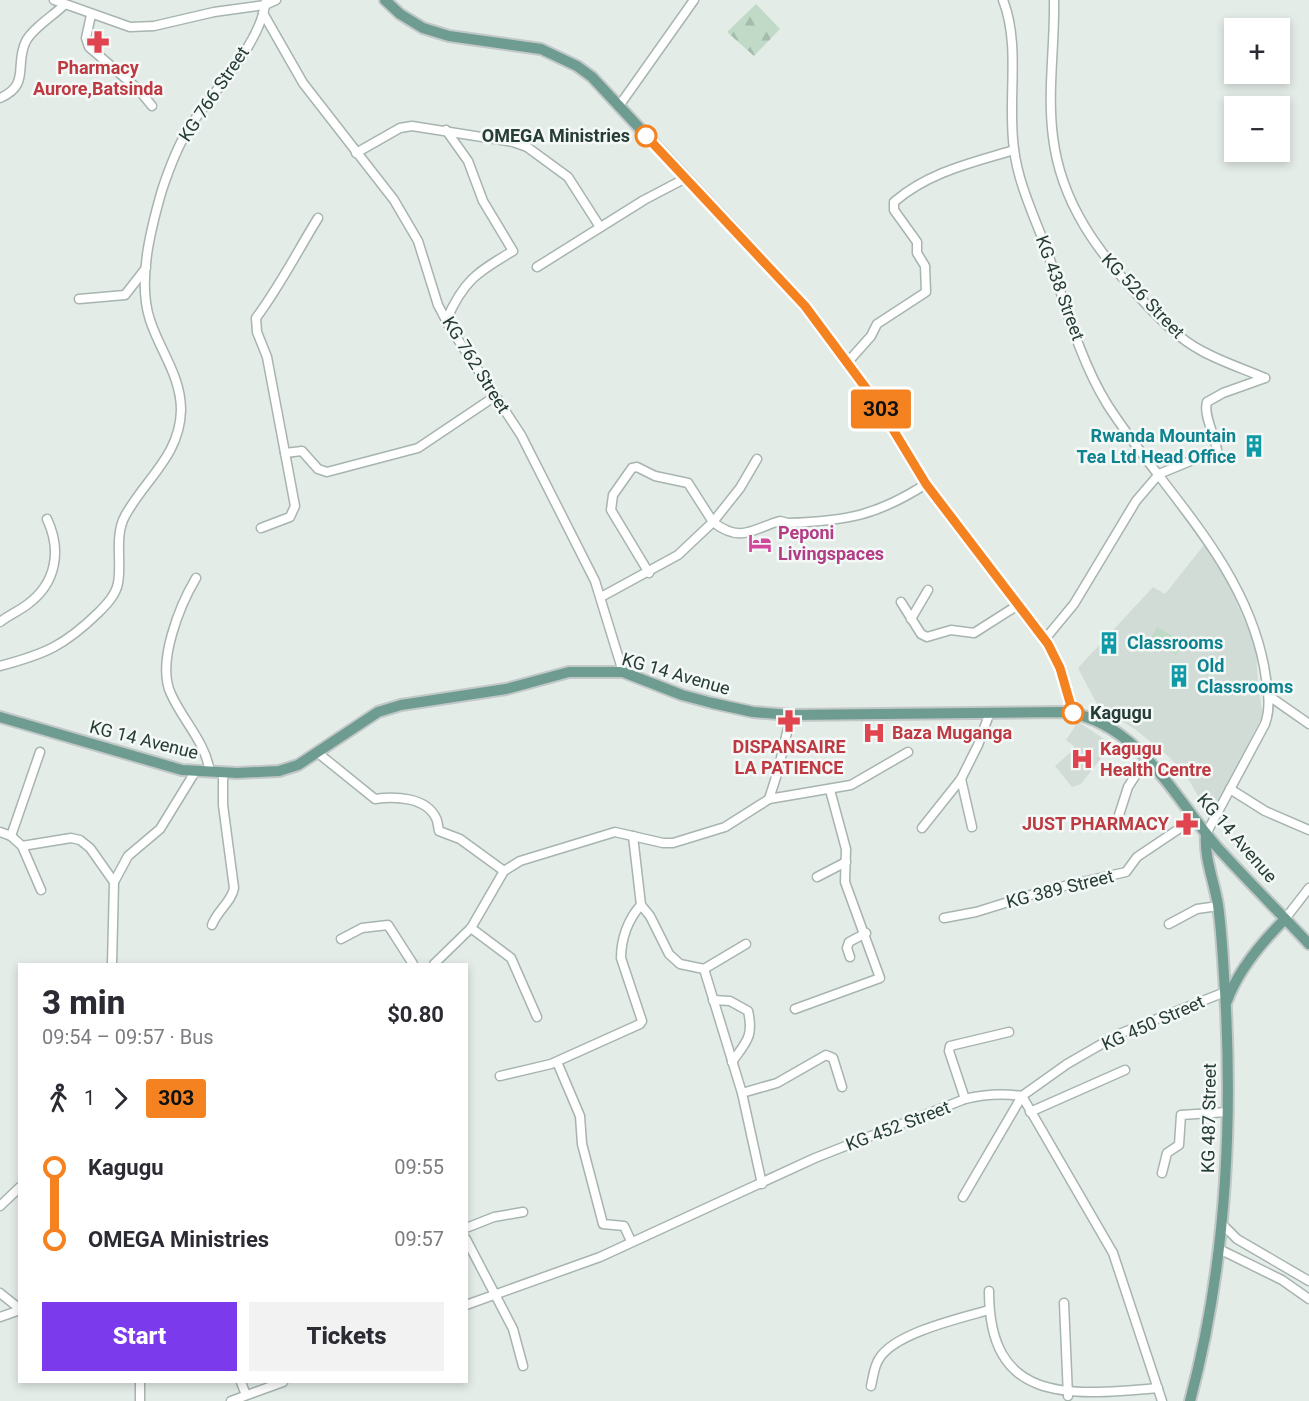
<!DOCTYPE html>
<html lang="en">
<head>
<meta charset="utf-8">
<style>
  body { margin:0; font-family:Roboto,sans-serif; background:#f2f2f3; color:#2b2b33; height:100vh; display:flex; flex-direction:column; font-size:22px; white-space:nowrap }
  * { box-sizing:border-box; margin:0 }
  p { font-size:20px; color:#7c7c81 }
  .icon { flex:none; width:33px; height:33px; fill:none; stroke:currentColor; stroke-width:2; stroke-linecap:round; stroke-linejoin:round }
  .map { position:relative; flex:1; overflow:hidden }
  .sheet { position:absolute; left:18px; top:963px; width:450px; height:420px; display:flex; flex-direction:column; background:#fff; border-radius:0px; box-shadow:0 3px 9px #0003 }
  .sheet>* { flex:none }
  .badge { padding:0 12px; border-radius:4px; font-size:21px; line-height:39px }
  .fabs { position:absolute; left:1224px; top:18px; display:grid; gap:12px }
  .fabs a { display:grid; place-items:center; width:66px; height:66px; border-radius:0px; background:#fff; box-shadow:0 3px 9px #0003; font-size:30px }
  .map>.badge { position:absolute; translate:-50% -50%; box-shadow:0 0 0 3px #fff }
  .legs { display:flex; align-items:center; gap:9px; height:66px; padding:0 24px; font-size:20px }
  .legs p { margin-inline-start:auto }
  .headline { display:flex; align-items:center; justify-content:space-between; height:102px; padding:0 24px }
  h1 { font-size:33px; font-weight:800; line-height:45px }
  .cta { display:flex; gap:12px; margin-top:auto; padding:12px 24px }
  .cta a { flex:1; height:69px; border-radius:0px; background:#7c3aed; color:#fff; font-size:24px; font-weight:800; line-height:69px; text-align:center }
  .cta a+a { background:#f2f2f3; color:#2b2b33 }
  ul { padding:0 24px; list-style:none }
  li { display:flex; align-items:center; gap:21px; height:72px; font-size:22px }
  li i { display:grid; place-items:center; width:9px; height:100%; margin:0 8px; background:currentColor }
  li i::after { content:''; width:15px; height:15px; margin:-8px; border:4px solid; border-radius:50%; background:#fff }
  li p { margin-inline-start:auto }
  li:first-child i { background:linear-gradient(#0000 50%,currentColor 0) }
  li:last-child i { background:linear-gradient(currentColor 50%,#0000 0) }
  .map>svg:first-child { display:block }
</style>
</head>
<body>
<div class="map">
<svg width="1309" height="1401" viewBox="0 0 1309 1401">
  <defs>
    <pattern id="forest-firs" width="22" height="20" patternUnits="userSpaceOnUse" patternTransform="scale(1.5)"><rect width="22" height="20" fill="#c0dac7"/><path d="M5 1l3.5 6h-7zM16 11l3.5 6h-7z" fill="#a5bcac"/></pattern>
  </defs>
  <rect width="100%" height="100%" fill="#e4ece8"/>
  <g fill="#d2dcd7">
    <path d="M1204,545L1226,579L1256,647L1258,686L1263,715L1210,817L1186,775L1167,755L1135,729L1099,708L1078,668L1153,587L1165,594Z"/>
    <path d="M1078,722L1112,744L1081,784L1072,787L1055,766L1071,752L1074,746L1066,740Z"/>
  </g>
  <path fill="url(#forest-firs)" d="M756,4L780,29L754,56L727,32Z"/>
  <path fill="#c0dac7" d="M1157,627L1184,642L1176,655L1150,640Z"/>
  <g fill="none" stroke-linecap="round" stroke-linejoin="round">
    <g stroke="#a7b4af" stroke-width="11">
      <g id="minor">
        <path d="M54,0L130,27L154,26L214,12L265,5L276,0"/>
        <path d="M1003,0C1021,46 1007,101 1014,149C1018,183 1034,216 1046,248C1064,299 1078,357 1107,404C1162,490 1244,562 1264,666C1267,687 1272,704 1265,724L1206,834"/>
        <path d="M1054,0C1055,46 1047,91 1053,137C1061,204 1099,253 1143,301C1161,320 1179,339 1202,351C1222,362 1244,369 1265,378"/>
        <path d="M263,13L303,83L394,200L418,241L438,305L449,326L521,435L595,581L623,672"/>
        <path d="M91,15L86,38L89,47L139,90L152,106"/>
        <path d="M0,98C31,85 14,64 26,41C34,27 53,16 64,5"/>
        <path d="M619,106L694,0"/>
        <path d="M446,130L468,161L483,201L513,251C477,272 463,281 446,321"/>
        <path d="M356,153L400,128L412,126L513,142L527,147L568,177L600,227"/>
        <path d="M537,267L644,200L684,179"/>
        <path d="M79,299L125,295L146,268"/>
        <path d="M847,363L871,336L877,324L926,292L925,266L917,253V242L894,210V202C929,172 971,163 1014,150"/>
        <path d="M285,453L302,451L318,469L327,472L418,448L494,397"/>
        <path d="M261,528L290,517L295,506L267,357L257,332L256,318C280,286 297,252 318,218"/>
        <path d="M649,573L611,510L613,495L632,468L637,467L655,476L688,483L713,522L740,488L757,459"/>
        <path d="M196,578C180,605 156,663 171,694C183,721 205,741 210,772"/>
        <path d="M601,597L678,555L713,522C741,544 754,528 780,521L788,523C846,521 876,516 926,484"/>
        <path d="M901,602L921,634L927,637L951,630L974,633L1018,605"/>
        <path d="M911,619L928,590"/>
        <path d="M0,622C9,615 19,611 28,604C56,583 62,551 47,519"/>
        <path d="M1045,639L1074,604L1136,501L1159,474L1217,450C1215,435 1203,415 1207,402L1223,393L1265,378"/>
        <path d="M0,666C45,654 64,646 98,613C106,605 116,595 118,583C122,562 114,536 125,516C145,479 180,456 181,410C181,376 160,351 150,320C137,281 151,228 162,190C169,169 177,147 189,128C213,90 261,45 266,0"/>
        <path d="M1269,696L1309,724"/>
        <path d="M318,753L375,799C395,796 426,797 436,818C438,822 438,827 439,831L460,839L504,871"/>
        <path d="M961,779L972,827"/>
        <path d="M1230,789L1265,811L1309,830"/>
        <path d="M769,799L851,785L908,752"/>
        <path d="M1119,815L1128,787L1146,759"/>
        <path d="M922,828L961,779L978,745L990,712"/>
        <path d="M0,832L11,836L22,846L71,838L80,840L90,848L114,882L112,964"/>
        <path d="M11,836L40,752"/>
        <path d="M633,836L641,905L650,916L669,954L680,964L704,969L742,1093L762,1184"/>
        <path d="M22,846L41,890"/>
        <path d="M817,877L846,862"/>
        <path d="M114,882L128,856L160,829L195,772"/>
        <path d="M944,918L976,912L1047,890L1126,872L1137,857L1195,818"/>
        <path d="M1285,919L1309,888"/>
        <path d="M1169,924L1197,909L1218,906"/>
        <path d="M212,925C217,911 232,901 234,888L223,805V772"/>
        <path d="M471,928L511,958L537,1017"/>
        <path d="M341,939L362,928L388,925L413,964"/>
        <path d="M850,957L847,948L849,942L866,933"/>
        <path d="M434,964L471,928L504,871L520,861L615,832L663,843H673L725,827L763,803L769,799L778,771L791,715"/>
        <path d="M704,969L746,944"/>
        <path d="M713,1000L730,1001L748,1011C754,1037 746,1042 732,1062"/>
        <path d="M795,1009L880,978L845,882L846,849L830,790"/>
        <path d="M557,1062L580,1116L582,1144L603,1224L624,1226L631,1241"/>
        <path d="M500,1076L551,1064L640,1024L642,1021L621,958C621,939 628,919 641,905"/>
        <path d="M742,1093L777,1083L826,1055L833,1058L842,1087"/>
        <path d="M965,1099L949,1051L950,1046L1009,1032"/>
        <path d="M1030,1112L1125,1070"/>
        <path d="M1162,1173L1167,1153L1179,1145L1181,1115L1227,1112"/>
        <path d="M963,1197L1022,1096L1067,1064L1119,1034L1225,992"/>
        <path d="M0,1206L20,1187"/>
        <path d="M1223,1225L1237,1239L1309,1281"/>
        <path d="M466,1228L494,1217L523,1212"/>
        <path d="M466,1239L513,1329L523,1366"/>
        <path d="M1221,1250L1282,1280L1309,1299"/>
        <path d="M989,1291C989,1401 1063,1397 1158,1388"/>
        <path d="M0,1293L20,1309"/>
        <path d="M1064,1303L1068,1396"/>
        <path d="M466,1305L600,1257L815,1158L965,1099C985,1094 1001,1093 1022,1096L1113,1253L1162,1401"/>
        <path d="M0,1317L20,1310"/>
        <path d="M140,1382V1401"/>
        <path d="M241,1382L246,1395"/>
        <path d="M871,1386C873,1378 874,1366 879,1359C894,1333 961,1318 989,1310"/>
        <path d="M231,1401L283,1382"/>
      </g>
    </g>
    <g stroke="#c2c8c7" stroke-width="14">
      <g id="major">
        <path d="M385,0L400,14L423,28L449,36L541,49L577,66L592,77L805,306L877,403L926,484L1048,644L1060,668L1073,713"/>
        <path d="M0,717L182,770L237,773L279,771L298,765L378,712L401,705L506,689L569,672H623L682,695L712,703L753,712L791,715L1067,712C1139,724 1174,797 1217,847C1247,880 1279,912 1309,944"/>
        <path d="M1227,1001C1238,970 1262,942 1285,919"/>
        <path d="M1190,1401C1226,1267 1233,1129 1225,991C1223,963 1222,933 1218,905C1214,881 1204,858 1206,834"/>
      </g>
    </g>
    <use href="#minor" stroke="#fff" stroke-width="8"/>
    <use href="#major" stroke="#6e9c90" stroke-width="10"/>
  </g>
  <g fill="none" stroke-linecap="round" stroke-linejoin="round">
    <g stroke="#fff" stroke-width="14">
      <path id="line-1" d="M646,136L805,306L877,403L926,484L1048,644L1060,668L1073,713"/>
    </g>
    <use href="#line-1" stroke="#f58220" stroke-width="9"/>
  </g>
  <defs>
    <g id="pharmacy-bare" transform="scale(1.8)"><path d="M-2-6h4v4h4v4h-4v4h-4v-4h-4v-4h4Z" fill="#e0444e" stroke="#f4f9f7" stroke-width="2.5" paint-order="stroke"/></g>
    <g id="building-bare" transform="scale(1.8)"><path d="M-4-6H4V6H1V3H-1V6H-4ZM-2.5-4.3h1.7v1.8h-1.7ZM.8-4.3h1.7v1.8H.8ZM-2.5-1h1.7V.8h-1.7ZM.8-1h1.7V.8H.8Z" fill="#0f9aa8" stroke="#f4f9f7" stroke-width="2.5" paint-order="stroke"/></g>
    <g id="hotel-bare" transform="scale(1.8)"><path d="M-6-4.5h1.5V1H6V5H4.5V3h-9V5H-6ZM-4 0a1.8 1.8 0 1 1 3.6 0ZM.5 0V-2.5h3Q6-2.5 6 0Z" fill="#d1479c" stroke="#f4f9f7" stroke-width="2.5" paint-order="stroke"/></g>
    <g id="hospital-bare" transform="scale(1.8)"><path d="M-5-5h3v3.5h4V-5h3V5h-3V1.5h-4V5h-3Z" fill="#e0444e" stroke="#f4f9f7" stroke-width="2.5" paint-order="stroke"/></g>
  </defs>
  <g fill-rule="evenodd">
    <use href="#pharmacy-bare" x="98" y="42"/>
    <use href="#building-bare" x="1254" y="446"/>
    <use href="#hotel-bare" x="760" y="543"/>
    <use href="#building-bare" x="1109" y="643"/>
    <use href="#building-bare" x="1179" y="676"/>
    <use href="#pharmacy-bare" x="789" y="721"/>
    <use href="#hospital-bare" x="874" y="733"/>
    <use href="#hospital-bare" x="1082" y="759"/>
    <use href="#pharmacy-bare" x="1187" y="824"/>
  </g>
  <g fill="#fff" stroke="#f58220" stroke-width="3">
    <circle cx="646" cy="136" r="10"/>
    <circle cx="1073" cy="713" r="10"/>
  </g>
  <g text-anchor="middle" stroke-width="5" stroke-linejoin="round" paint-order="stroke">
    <g font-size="18" font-weight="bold" fill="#be3a42" stroke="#f4f9f7">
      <text x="98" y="74">Pharmacy<tspan x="98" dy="21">Aurore,Batsinda</tspan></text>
      <text x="892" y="739" text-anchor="start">Baza Muganga</text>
      <text x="789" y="753">DISPANSAIRE<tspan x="789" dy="21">LA PATIENCE</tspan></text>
      <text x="1100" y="755" text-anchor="start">Kagugu<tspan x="1100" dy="21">Health Centre</tspan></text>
      <text x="1169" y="830" text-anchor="end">JUST PHARMACY</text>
    </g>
    <g font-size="18" fill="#263c36" stroke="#f4f9f7">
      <text transform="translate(214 94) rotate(-56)" y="6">KG 766 Street</text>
      <text transform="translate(1060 288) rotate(70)" y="6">KG 438 Street</text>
      <text transform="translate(1143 296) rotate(46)" y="6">KG 526 Street</text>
      <text transform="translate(476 365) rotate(58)" y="6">KG 762 Street</text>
      <text transform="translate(676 674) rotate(16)" y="6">KG 14 Avenue</text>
      <text transform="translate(144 740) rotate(14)" y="6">KG 14 Avenue</text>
      <text transform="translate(1237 838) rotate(49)" y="6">KG 14 Avenue</text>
      <text transform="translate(1060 889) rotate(-14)" y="6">KG 389 Street</text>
      <text transform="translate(1153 1023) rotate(-24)" y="6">KG 450 Street</text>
      <text transform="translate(1209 1118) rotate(-89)" y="6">KG 487 Street</text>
      <text transform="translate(898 1126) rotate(-21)" y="6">KG 452 Street</text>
    </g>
    <g font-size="18" font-weight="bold" fill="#263c36" stroke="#f4f9f7" text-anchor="end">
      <text x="630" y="142">OMEGA Ministries</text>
      <text x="1090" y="719" text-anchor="start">Kagugu</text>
    </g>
    <g font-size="18" font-weight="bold" fill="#0d838f" stroke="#f4f9f7" text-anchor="start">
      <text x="1236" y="442" text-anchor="end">Rwanda Mountain<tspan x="1236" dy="21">Tea Ltd Head Office</tspan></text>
      <text x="1127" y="649">Classrooms</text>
      <text x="1197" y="672">Old<tspan x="1197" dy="21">Classrooms</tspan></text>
    </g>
    <g font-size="18" font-weight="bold" fill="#b23c85" stroke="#f4f9f7" text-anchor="start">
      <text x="778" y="539">Peponi<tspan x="778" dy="21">Livingspaces</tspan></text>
    </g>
  </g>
</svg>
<div class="fabs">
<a>+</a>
<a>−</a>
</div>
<b class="badge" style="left:881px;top:409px;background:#f58220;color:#111">303</b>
<section class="sheet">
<div class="headline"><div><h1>3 min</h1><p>09:54 – 09:57 · Bus</p></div><b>$0.80</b></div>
<div class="legs"><svg class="icon" aria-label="walk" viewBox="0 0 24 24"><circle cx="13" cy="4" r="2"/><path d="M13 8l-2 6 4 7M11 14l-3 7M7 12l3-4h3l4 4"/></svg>1<svg class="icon" aria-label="forward" viewBox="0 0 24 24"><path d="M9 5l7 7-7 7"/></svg><b class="badge" style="background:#f58220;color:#111">303</b></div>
<ul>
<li><i style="color:#f58220"></i><b>Kagugu</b><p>09:55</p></li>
<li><i style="color:#f58220"></i><b>OMEGA Ministries</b><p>09:57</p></li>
</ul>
<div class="cta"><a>Start</a><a>Tickets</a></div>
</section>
</div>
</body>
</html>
